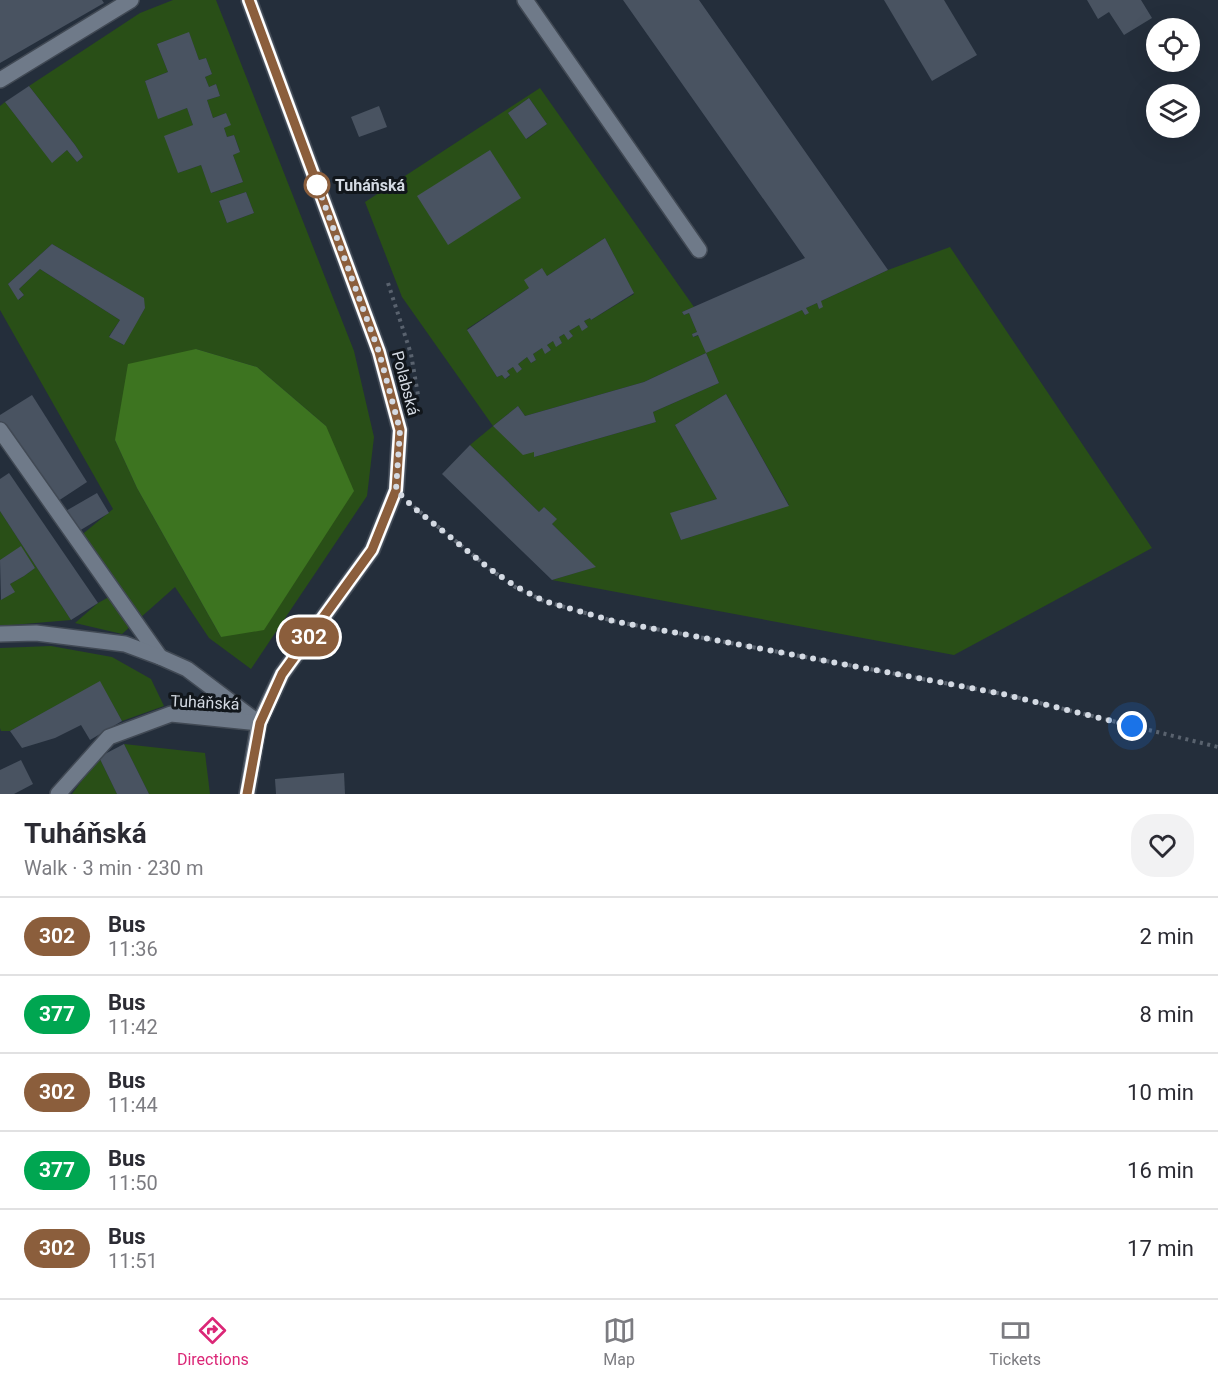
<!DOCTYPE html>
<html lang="en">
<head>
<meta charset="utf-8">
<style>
  body { margin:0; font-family:Roboto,sans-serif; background:#f2f2f3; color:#2b2b33; height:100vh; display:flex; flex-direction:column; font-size:22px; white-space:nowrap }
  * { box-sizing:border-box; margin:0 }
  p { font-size:20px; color:#7c7c81 }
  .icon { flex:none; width:33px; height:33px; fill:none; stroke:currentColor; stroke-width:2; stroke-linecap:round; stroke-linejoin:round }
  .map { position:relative; height:794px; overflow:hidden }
  .side { display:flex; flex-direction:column; background:#fff; flex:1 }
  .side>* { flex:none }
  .badge { padding:0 12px; border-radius:20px; font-size:21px; line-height:39px }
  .buttons { position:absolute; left:1146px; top:18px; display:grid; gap:12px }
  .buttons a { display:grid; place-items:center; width:54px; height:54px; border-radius:50%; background:#fff; box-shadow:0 6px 24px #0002; font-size:30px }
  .you { position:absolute; width:30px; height:30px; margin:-15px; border:4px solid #fff; border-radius:50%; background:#1a73e8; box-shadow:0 0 0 9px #1a73e833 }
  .map>.badge { position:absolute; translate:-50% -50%; box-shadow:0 0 0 3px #fff }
  .round { display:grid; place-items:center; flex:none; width:63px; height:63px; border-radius:24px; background:#f2f2f3 }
  .overview { display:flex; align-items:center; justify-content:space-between; height:102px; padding:0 24px }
  h1 { font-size:28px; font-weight:700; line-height:45px }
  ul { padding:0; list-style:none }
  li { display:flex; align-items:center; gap:18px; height:78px; padding:0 24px; border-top:2px solid #e1e1e2 }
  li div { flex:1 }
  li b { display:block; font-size:22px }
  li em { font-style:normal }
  li .badge { min-width:66px; font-weight:700; text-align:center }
  .menu { display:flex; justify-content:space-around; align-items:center; height:84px; border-top:2px solid #e1e1e2; background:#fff; font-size:16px; color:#7c7c81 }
  .menu a { display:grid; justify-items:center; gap:3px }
  .menu .current { color:#db2777 }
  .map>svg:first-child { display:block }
</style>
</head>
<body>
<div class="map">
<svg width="1218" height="794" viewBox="0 0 1218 794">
  <rect width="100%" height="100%" fill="#242e3b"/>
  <g fill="#294f17" fill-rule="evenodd">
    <path d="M173,0H216L354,351L374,437L367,496L251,669L209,638L175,587L122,634L75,623L98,603L118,592L79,537L113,509L0,310V106L5,102L52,162L67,150L77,162L83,157L75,145L29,86L140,13ZM189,33L199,60L206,58L212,74L205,77L209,87L216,84L220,96L207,100L213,118L226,113L224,128L227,137L234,135L240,151L233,155L243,182L212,193L201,165L178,173L193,125L187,108L158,118L145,81L168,72L157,44ZM246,192L254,213L227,223L219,201ZM52,244L143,298L145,308L123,345L109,336L120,320L40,269L19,289L24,295L19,300L8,284ZM196,349L257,367L326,426L221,637L137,488L115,440Z"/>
    <path d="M540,88L694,307L682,312L684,315L689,313L697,332L692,334L693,337L802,310L805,315L808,313L806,308L817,303L819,309L821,301L888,270L950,247L1152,548L954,655L552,580L595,567L552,524L556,519L544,507L539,512L470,445L493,426L402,297L365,202ZM529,98L547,124L527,139L508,113ZM605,238L634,294L591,320L590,318L584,321L588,327L582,330L579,325L569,331L573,336L568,339L564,334L559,337L562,343L557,346L553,341L547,345L551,350L546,353L542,348L533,354L536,360L531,363L527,357L518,364L522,369L517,372L513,367L507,371L510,376L505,379L502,375L497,377L467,329L529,288L542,269L547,276ZM706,353L719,383L653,412L656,422L534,457V452L493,426L518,406L525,416L644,382ZM726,394L789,505L681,540L671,513L717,499L675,425Z"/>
    <path d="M0,511L71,620L0,626V599L1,600L14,592L10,584L24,576L35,568L21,547L0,560Z"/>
    <path d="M51,646L112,657L151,679L164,706L122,721L100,682L10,731H1L0,728V648Z"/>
    <path d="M124,744L205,753L210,794H149Z"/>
    <path d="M99,757L117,794H72Z"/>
  </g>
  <path fill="#3d7420" d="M196,349L257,367L326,426L354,491L264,630L221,637L137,488L115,440L128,364Z"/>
  <g fill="#495361">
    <path d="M0,0H102L104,3L0,63Z"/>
    <path d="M623,0H699L888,270L821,301L823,307L819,309L817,303L806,308L809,313L805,315L802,310L706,353L719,383L653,412L656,422L534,457V452L523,455L493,426L518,406L525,416L644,382L706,353L698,335L693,337L692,334L697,332L689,313L684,315L682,312L805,258Z"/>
    <path d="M884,0H944L977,55L932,81Z"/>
    <path d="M1087,0H1141L1152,18L1124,35L1109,12L1098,19Z"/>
    <path d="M189,32L199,60L206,58L212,74L205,77L209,87L216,84L220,96L207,100L213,118L226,113L231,125L224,128L227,137L234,135L240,152L233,155L243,182L211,193L201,165L178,173L164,136L193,125L187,108L158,119L145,81L168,72L157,44Z"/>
    <path d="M29,86L75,145L83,157L77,162L67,150L52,163L5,102Z"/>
    <path d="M529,98L547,124L526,139L508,113Z"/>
    <path d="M379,106L387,127L359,137L351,117Z"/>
    <path d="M490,150L521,198L448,245L417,196Z"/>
    <path d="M246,192L254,213L227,223L219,201Z"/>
    <path d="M605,238L634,293L591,320L590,318L584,321L588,327L582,331L579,325L569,331L573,336L568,340L564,334L559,337L562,343L556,347L553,341L547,345L551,350L545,354L542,348L533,354L536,360L531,363L527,357L518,364L522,369L517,373L513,367L507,371L510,375L505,379L502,375L497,377L467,330L529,288L524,280L542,268L547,276Z"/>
    <path d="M52,244L144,298L145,308L124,345L109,337L120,320L40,269L19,289L24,295L18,300L8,284Z"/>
    <path d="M726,394L789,506L681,540L670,513L717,499L675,425Z"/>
    <path d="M32,395L87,482L55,503L27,464L0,421V415Z"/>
    <path d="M470,445L539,512L544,507L557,519L552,524L596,567L552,580L442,474Z"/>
    <path d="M9,473L98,603L71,620L0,511V479Z"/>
    <path d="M97,493L109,513L79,531L64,512Z"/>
    <path d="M21,546L35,568L24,576L10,584L15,592L1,600L0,560Z"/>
    <path d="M100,681L122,721L90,740L81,725L55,738L22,748L10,731Z"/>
    <path d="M124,744L149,794H117L99,757Z"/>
    <path d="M21,760L33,784L14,794H0V770Z"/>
    <path d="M344,773L345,794H276L275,779Z"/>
  </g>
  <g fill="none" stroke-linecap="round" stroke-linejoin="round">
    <g stroke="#414954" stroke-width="18">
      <g id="service">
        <path d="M525,0L699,250"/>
        <path d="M0,430L160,657"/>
      </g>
    </g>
    <g stroke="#414954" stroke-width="18">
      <g id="minor">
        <path d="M0,80L131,0"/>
        <path d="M0,634L36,633L125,644L160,657L187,669L259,723"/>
        <path d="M58,794L109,737L171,714L259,723"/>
      </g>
    </g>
    <g stroke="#414954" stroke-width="18">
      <path id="tertiary" d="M247,794L259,723L282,674L372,550L396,490L400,430L379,352L249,0"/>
    </g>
    <g stroke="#59626e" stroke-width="4" stroke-dasharray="3 4.5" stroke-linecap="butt">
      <path d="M388,283L411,354L418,395"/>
      <path d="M414,507L490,569L515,587L544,601L613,621L1003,694L1218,747"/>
    </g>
    <use href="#service" stroke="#6f7a89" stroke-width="15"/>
    <use href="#minor" stroke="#6f7a89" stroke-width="15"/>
    <use href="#tertiary" stroke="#6f7a89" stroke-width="15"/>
  </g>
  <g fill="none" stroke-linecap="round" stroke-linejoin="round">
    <g stroke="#fff" stroke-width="14">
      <path id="line" d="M247,794L260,723L282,674L372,550L396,490L400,430L379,352L249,0"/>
    </g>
    <use href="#line" stroke="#8b5e3c" stroke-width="9"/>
    <path stroke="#d4dae3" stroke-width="6" stroke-dasharray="0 10.8" d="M317,185L314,176L379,352L400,430L396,490L414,508L490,569L515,586L544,601L613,621L1003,694L1132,726"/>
  </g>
  <circle fill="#fff" stroke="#8b5e3c" stroke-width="3" cx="317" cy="185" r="12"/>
  <g text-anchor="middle" stroke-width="6" stroke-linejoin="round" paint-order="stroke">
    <g font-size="16" font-weight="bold" fill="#d4dae3" stroke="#11161b" text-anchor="start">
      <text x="335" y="191">Tuháňská</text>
    </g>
    <g font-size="16" fill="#d4dae3" stroke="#11161b">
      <text transform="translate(406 383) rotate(75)" y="6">Polabská</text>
      <text transform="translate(205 702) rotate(3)" y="6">Tuháňská</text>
    </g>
  </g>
</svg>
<div class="buttons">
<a><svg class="icon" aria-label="locate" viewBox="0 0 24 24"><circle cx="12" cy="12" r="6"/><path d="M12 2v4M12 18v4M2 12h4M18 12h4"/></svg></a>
<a><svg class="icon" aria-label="layers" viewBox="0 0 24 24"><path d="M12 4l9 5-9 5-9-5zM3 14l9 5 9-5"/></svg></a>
</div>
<div class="you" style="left:1132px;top:726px"></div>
<b class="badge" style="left:309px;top:637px;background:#8b5e3c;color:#fff">302</b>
</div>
<section class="side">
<div class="overview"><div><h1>Tuháňská</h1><p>Walk · 3 min · 230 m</p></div><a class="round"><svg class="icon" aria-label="heart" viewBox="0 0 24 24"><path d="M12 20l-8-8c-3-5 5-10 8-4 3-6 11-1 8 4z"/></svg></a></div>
<ul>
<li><span class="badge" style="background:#8b5e3c;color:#fff">302</span><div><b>Bus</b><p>11:36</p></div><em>2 min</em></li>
<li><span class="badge" style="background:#00a651;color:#fff">377</span><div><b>Bus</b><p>11:42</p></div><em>8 min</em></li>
<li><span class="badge" style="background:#8b5e3c;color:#fff">302</span><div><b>Bus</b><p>11:44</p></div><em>10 min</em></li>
<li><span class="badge" style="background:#00a651;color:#fff">377</span><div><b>Bus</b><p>11:50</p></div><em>16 min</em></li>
<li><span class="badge" style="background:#8b5e3c;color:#fff">302</span><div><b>Bus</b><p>11:51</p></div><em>17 min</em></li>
</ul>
</section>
<nav class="menu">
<a class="current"><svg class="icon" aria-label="directions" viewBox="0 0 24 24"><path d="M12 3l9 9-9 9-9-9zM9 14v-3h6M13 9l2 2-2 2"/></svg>Directions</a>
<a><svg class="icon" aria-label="map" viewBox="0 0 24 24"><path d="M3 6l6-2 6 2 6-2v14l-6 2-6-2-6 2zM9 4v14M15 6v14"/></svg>Map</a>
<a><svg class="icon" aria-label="tickets" viewBox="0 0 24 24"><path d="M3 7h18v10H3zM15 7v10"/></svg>Tickets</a>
</nav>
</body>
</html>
